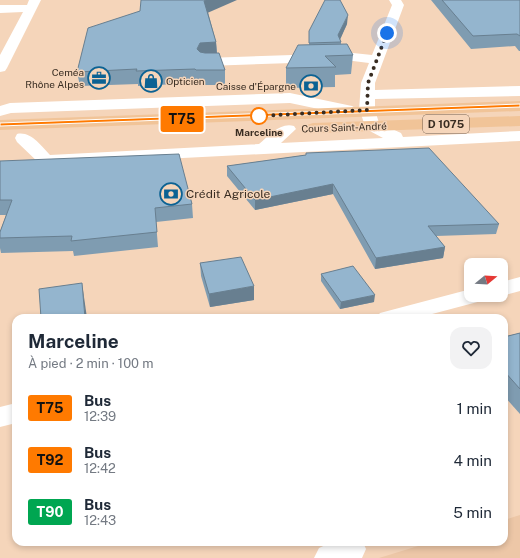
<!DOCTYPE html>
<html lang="fr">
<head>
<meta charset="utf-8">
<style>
  body { margin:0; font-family:"Public Sans",sans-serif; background:#f2f2f3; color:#1f2937; height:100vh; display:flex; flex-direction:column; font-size:15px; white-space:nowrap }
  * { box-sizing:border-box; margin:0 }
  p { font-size:13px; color:#747a83 }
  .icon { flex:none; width:22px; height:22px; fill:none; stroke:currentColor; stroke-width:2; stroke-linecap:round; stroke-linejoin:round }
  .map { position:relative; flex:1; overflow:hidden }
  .panel { position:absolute; left:12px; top:314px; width:496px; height:232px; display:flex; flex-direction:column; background:#fff; border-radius:12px; box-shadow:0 2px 6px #0003 }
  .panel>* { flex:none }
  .badge { padding:0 8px; border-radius:3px; font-size:14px; line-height:26px }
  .needle { width:26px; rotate:72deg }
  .tools { position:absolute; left:464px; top:258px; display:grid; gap:8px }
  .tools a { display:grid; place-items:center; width:44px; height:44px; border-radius:8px; background:#fff; box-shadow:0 2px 6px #0003; font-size:20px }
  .you { position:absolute; width:20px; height:20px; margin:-10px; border:3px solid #fff; border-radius:50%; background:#1a73e8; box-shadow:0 0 0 6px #1a73e833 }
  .map>.badge { position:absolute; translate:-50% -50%; box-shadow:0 0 0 2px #fff }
  .round { display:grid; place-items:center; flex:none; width:42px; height:42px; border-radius:12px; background:#f2f2f3 }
  .overview { display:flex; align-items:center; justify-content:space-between; height:68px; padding:0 16px }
  h1 { font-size:19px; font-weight:700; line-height:30px }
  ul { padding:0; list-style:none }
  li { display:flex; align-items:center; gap:12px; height:52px; padding:0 16px }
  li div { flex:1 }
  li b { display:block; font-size:15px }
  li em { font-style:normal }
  li .badge { min-width:44px; font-weight:700; text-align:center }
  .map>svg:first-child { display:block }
</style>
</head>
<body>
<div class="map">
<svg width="520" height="558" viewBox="0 0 520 558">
  <rect width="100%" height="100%" fill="#f5d5ba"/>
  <path fill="#edc7a7" d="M520,515V558H379L431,542H504V520Z"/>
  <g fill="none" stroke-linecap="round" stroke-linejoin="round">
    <g fill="#fff" fill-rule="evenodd">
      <path d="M29,0H41L7,68L5,71L0,72V55L23,12L0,13V5H27Z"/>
      <path d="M389,0H401L404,5L375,83V90L520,86V96L375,99V110L379,123L401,133L403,137L520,131V141L46,165L40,164L17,142L15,138L17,134C31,131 41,146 50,155L259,144C269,136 280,122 294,126L296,129L281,143L383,138L366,129L360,111L358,114L352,116L290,103L11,113L0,116V106L10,103L290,93L352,106L359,110L361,83L369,63L353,61L206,66L201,65L199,62L201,59L206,58L353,53L372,55L392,5Z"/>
      <path d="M520,277V291L501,296L497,295H501V282Z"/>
      <path d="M471,289V295H488L485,300L417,318H376L380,313Z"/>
      <path d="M16,403V423L0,427V407Z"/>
      <path d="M332,542H363L366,549L362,558H314L319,548Z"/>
    </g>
    <g fill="#f1c498" fill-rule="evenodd">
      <path d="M520,101V111L0,130V120Z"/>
      <path d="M520,116V126L313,133L307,131L305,128L307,125L313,123Z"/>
    </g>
  </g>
  <g fill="#7f9cb1">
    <path d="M431,0H520V51H519L515,46L471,49Z"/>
    <path d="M140,11L208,12L216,42L217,53L225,70V85H196V83L138,86V84L80,86L77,72Z"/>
    <path d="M347,24L340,39L341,42V44L353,55L351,74L335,75V87L286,88V68L309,45V31Z"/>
    <path d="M306,153L499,224L496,234L436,236L445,247L443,258L375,269L333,194L255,210L227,176V166L306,155Z"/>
    <path d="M0,161L192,204L193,218L156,222L158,247L74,256L73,251L1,253L0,248V232L6,215H0Z"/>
    <path d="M200,263L254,300L210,307L201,276Z"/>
    <path d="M321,274L374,302L340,309L321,281Z"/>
    <path d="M520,333V414L504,396V337Z"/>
  </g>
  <g fill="#687f90">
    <path d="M206,0H237L205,14L204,1Z"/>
    <path d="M348,15L347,24L339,42L338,35Z"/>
    <path d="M216,42L217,56L201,58L197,49L200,43Z"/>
    <path d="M333,184V194L255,210V200Z"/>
    <path d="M445,247L443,258L375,269L376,258Z"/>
    <path d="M82,283L87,318H85Z"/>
    <path d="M254,286V300L210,307L209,294Z"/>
    <path d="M375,295L374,302L340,309L341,302Z"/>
  </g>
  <g fill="#94b5ce" stroke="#687f90">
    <path d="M141,0H206L204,1L216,42L200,43L197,49L200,52L205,53H219L225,70H196L195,69L136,71L137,69L77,72L88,28L140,11Z"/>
    <path d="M325,0H340L348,15L338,35L341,42L309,43V31Z"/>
    <path d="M442,0H520V36L517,34L473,36Z"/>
    <path d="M347,44L353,55L325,56L336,67L286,68L298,45Z"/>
    <path d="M429,148L499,224L428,226L445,247L376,258L333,184L255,200L227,166L306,155V153Z"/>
    <path d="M179,154L192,204L155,208L157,232L71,241L72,236L0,238V232L12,200H0V161Z"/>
    <path d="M241,257L254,286L209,294L200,263Z"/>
    <path d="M353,266L375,295L341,302L321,274Z"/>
    <path d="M82,283L85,318H41L39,289Z"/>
    <path d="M475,316L477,318H468Z"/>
    <path d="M520,333V389L504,371V337Z"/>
  </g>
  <path fill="#ff7a00" stroke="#fff" d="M520,104V107L0,126V123Z"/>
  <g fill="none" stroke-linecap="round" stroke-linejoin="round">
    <path stroke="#392d22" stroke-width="4" stroke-dasharray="0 7.2" d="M259,116L367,110L368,83L387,33"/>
  </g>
  <defs>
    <g id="office-ring" transform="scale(1.15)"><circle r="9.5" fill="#f5d5ba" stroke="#0c6293" stroke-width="1.5"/><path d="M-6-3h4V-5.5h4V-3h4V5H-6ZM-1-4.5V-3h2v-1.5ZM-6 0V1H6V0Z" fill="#0c6293"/></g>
    <g id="shop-ring" transform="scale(1.15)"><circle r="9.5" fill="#f5d5ba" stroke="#0c6293" stroke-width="1.5"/><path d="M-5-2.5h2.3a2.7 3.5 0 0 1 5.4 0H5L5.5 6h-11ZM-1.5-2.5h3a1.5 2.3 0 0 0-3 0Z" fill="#0c6293"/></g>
    <g id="bank-ring" transform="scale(1.15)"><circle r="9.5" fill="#f5d5ba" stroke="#0c6293" stroke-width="1.5"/><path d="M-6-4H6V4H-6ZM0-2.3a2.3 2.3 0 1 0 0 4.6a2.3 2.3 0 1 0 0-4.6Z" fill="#0c6293"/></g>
  </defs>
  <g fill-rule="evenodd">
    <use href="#office-ring" x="99" y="78"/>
    <use href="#shop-ring" x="151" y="81"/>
    <use href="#bank-ring" x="311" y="86"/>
    <use href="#bank-ring" x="171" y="194"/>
  </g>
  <circle fill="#fff" stroke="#ff7a00" stroke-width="2" cx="259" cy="116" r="8"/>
  <g text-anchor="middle" stroke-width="3" stroke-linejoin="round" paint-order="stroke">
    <g font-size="10" fill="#392d22" stroke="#f5d5ba" text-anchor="end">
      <text x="84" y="76">Ceméa<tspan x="84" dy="12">Rhône Alpes</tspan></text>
      <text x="166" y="85" text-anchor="start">Opticien</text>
      <text x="296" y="90">Caisse d'Épargne</text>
    </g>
    <g font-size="10" fill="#392d22" stroke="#f5d5ba">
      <text transform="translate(344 127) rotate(-2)" y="4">Cours Saint-André</text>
    </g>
    <g font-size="10" font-weight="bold" fill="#392d22" stroke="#f5d5ba">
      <text x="259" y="136">Marceline</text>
    </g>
    <rect fill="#f5d5ba" stroke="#715f50" stroke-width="1" x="423" y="115" width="46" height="18" rx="3"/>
    <g font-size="11" font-weight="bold" fill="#392d22">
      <text x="446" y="128">D 1075</text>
    </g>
    <g font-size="12" fill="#392d22" stroke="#f5d5ba" text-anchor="start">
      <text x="186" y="198">Crédit Agricole</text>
    </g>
  </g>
</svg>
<div class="tools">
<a><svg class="needle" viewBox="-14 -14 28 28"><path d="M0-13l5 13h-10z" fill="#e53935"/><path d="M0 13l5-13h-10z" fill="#747a83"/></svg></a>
</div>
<div class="you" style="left:387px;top:33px"></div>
<b class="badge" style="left:182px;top:119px;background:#ff7a00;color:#111">T75</b>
<section class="panel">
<div class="overview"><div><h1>Marceline</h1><p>À pied · 2 min · 100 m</p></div><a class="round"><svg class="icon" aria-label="heart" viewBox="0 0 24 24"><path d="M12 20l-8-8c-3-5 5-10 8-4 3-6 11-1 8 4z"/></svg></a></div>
<ul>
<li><span class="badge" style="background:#ff7a00;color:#111">T75</span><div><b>Bus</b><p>12:39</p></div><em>1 min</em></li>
<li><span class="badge" style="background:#ff7a00;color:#111">T92</span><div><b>Bus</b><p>12:42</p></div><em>4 min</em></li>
<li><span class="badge" style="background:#00a651;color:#fff">T90</span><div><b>Bus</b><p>12:43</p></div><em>5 min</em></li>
</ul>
</section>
</div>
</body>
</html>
